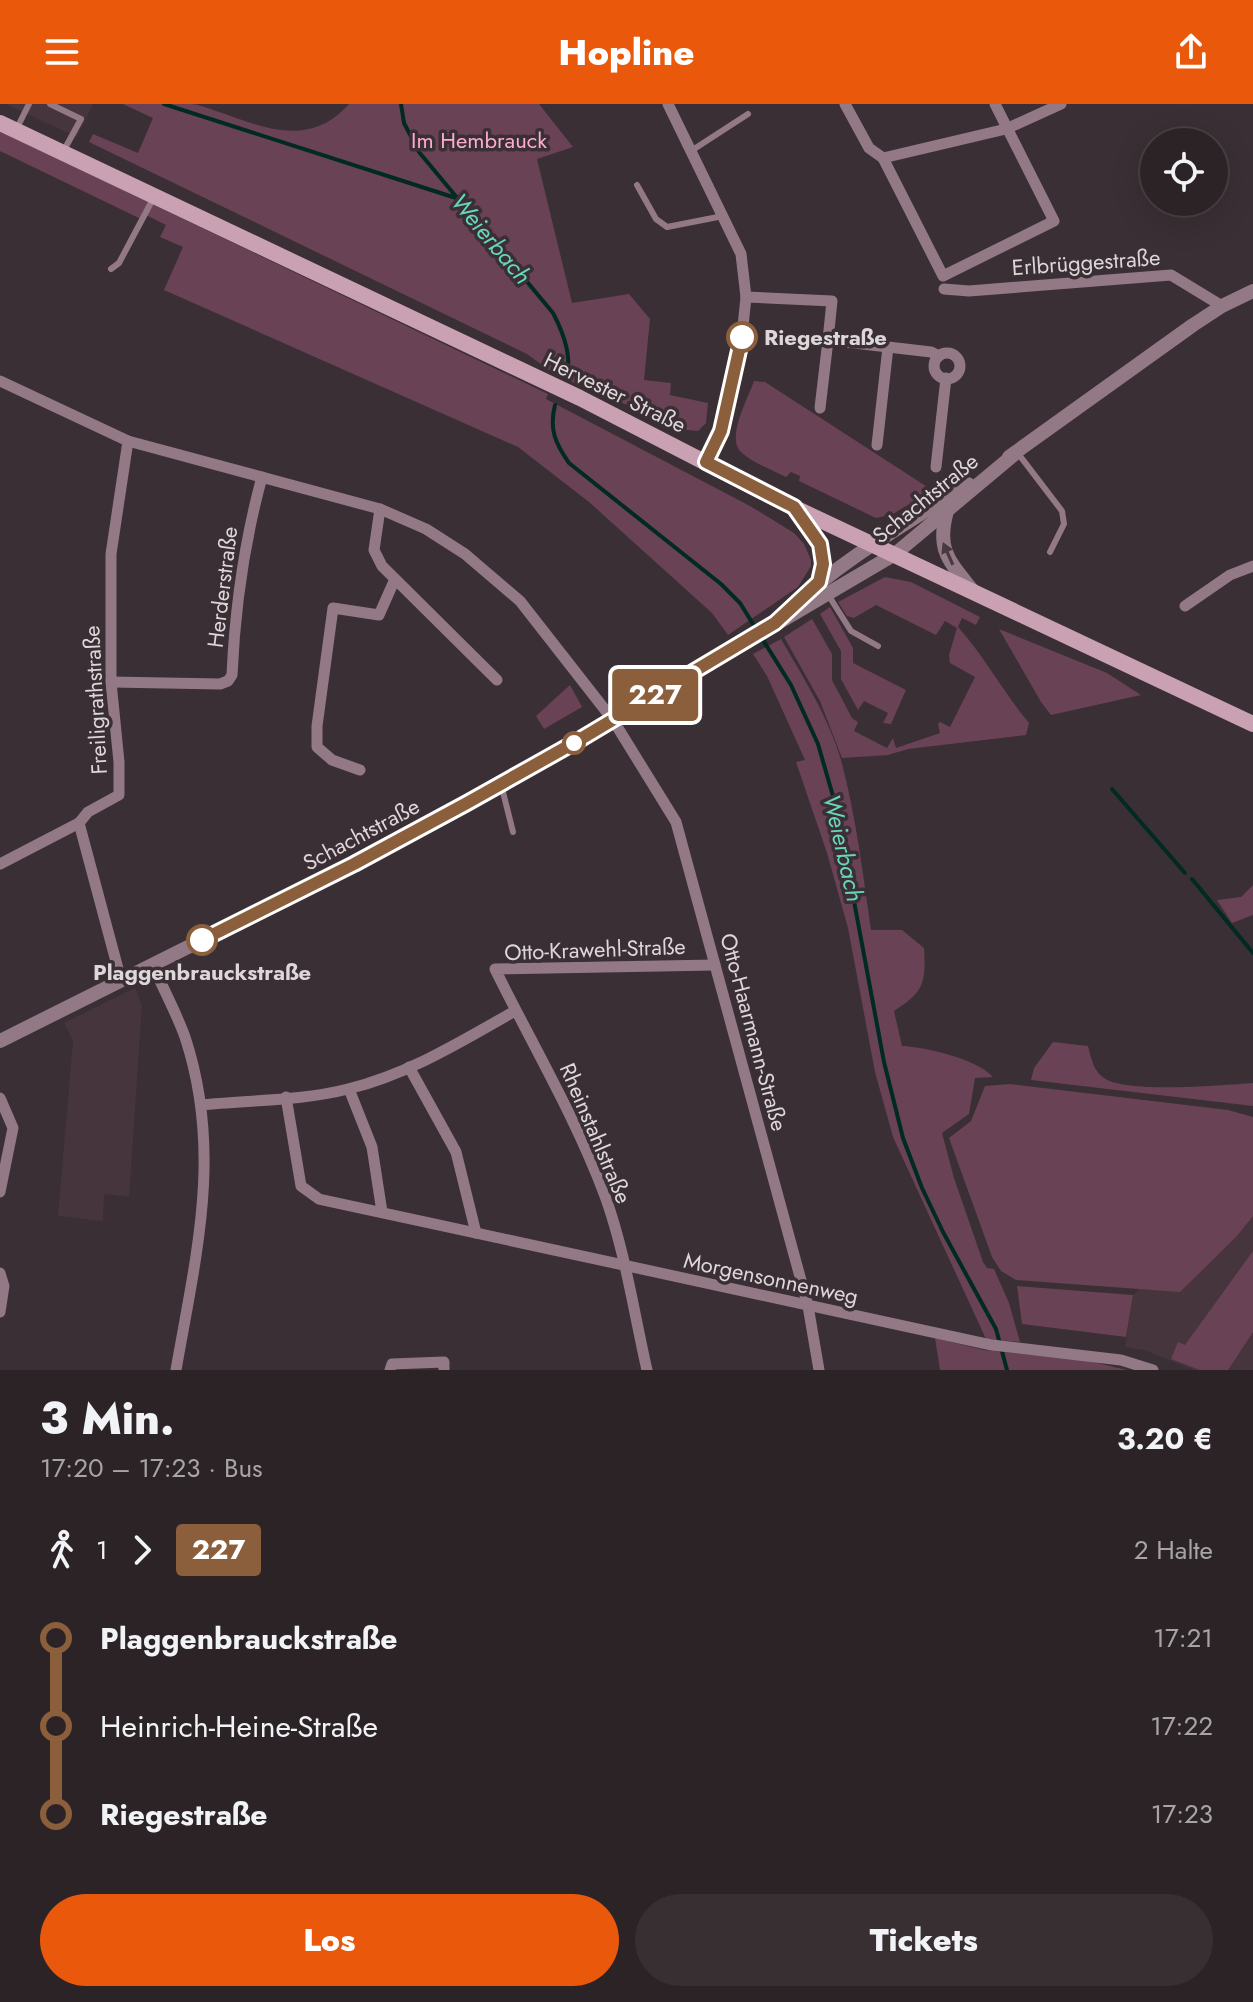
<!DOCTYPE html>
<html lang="de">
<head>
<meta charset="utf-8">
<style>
  body { margin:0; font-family:Jost,sans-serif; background:#382f33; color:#f1f3f6; height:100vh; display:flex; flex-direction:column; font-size:30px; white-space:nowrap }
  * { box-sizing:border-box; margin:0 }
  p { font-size:26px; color:#a6a4a7 }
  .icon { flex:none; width:44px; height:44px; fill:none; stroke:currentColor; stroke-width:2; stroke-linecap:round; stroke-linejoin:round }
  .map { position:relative; height:1266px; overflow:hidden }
  .sheet { display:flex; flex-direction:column; background:#2c2327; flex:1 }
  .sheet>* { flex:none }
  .badge { padding:0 16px; border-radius:6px; font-size:28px; line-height:52px }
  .buttons { position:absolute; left:1140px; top:24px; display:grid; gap:16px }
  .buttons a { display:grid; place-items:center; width:88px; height:88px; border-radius:50%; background:#2c2327; box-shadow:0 8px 32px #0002,0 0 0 2px #484044; font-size:40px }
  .map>.badge { position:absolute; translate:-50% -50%; box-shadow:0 0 0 4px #fff }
  .legs { display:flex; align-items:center; gap:12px; height:88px; padding:0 40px; font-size:26px }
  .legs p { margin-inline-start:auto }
  .summary { display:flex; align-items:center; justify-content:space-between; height:136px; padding:0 40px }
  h1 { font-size:44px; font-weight:800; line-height:60px }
  .primary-button { display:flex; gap:16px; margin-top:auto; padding:16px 40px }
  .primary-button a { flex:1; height:92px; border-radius:48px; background:#ea580c; color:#fff; font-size:32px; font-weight:800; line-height:92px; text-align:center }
  .primary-button a+a { background:#382f33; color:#f1f3f6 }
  ul { padding:0 40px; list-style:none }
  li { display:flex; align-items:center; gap:28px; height:88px; font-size:30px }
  li i { display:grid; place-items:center; width:12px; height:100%; margin:0 10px; background:currentColor }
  li i::after { content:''; width:20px; height:20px; margin:-10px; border:6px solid; border-radius:50%; background:#2c2327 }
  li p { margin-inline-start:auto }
  li:first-child i { background:linear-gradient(#0000 50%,currentColor 0) }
  li:last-child i { background:linear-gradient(currentColor 50%,#0000 0) }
  header { display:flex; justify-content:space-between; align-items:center; height:104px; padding:0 40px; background:#ea580c; color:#fff; font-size:36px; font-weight:800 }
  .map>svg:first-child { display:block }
</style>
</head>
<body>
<header><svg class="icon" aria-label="menu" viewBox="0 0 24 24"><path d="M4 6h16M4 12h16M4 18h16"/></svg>Hopline<svg class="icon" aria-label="share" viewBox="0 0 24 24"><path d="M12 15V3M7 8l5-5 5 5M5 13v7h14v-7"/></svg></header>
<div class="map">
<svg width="1253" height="1266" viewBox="0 0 1253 1266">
  <rect width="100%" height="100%" fill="#3a2f34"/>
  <g fill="#47353d">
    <path d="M5,0H93L77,33Z"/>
    <path d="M135,884L142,901L129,1093L104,1090L103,1117L58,1112L73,937L64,919Z"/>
    <path d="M1253,1106V1266H1194L1144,1246L1125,1243L1133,1191L1214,1111Z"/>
  </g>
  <g fill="#6a4255">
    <path d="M123,0C145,0 170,0 192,0C202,1 212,6 222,9C267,25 311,43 349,0H539L573,43L537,55L572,199L629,190L650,215L644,276L671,279L670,291L708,299L706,319L698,327L687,326L556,271L527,250L89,38L93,30L138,49L153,14Z"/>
    <path d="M0,27L548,290L546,295L750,402L794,429L804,440L811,456V462L798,483L728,531L712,509L589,398L518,343L164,186L183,143L160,133L166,121L146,111L143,116L0,47Z"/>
    <path d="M754,277L765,278L932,386L893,410L876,414L799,377L800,372L791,368L786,373C772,366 753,359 741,348C726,334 748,294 754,277Z"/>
    <path d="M885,473L911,478L980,513L976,521L962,514L958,523C985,553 1003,588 1029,619L1026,631L908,645L888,651L842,654L820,597L784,533L812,515L832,550V576L852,614L858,618L854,627L887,644L893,634L896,644L940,629L938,620L940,618L950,623L975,573L950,559L949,551L957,524L945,517L936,531L876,501L854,514L847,512L838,498Z"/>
    <path d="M830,503L853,544V559L906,586L891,620L883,619L888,609L864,597L858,606L841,575V547L820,510Z"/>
    <path d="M999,525L1107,569L1141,591L1051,611L1041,598Z"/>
    <path d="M781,535C803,573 829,614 841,656C856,712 863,770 871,826H902L924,844C926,879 924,888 894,907L902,942C926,943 977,955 993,973L975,974L969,1010L942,1029L954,1074L983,1158L987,1164L994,1165L1009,1199L1020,1238L986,1235L893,1033L875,968L848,824L827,749L796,658L805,656L767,572L753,550Z"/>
    <path d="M570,581L582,603L544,625L536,612Z"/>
    <path d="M1253,781V811L1232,819L1217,796L1241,793Z"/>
    <path d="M1053,938L1088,942C1091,953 1093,967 1104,974C1126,990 1223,981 1253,979V1002L1031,976L1034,964Z"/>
    <path d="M1010,980L1228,1006L1253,1013V1112L1236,1133L1180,1188L1016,1176L1001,1167L992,1153L949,1034L971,1017L985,982Z"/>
    <path d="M1253,1147V1228L1228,1266H1200L1171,1255L1178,1238L1185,1241Z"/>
    <path d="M1017,1182L1133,1191L1126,1233L1022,1220Z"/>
    <path d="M935,1234L984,1246L1084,1256L1127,1266H940Z"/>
  </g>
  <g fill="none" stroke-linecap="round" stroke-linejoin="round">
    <g stroke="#012a22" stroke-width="4">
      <path d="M164,0L459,95"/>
      <path d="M401,0L404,19L419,48L553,209C563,228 573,253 566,274"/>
      <path d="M555,301C549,325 555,339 569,359L721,480L740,499L791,581L818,640L837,706L884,958L903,1034L922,1084L943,1128L996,1225L1007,1266"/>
      <path d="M1112,685L1185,769"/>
      <path d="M1192,775L1253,849"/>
    </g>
    <g stroke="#937985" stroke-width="6">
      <path d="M50,0L81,15L63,48"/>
      <path d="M16,26L29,0"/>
      <path d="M691,47L748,10"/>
      <path d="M637,81L656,115L667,123L723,112"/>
      <path d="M111,165L119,159L154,93"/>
      <path d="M1017,348L1062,407L1064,420L1050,448"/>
      <path d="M827,489L851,527L878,542"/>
      <path d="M501,680L513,728"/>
    </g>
    <g stroke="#937985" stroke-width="11">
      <path d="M668,0L741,150L746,193L742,232L721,327L706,358"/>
      <path d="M845,0L869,44L883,54L1006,25L1061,0"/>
      <path d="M883,54L943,172L1054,117L995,0"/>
      <path d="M944,185L969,187L1171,171L1222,202"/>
      <path d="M746,193L832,197L828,236L931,248L939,252"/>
      <circle cx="947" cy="262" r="13"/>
      <path d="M0,277L128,337L380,405L426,425L465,450L520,497L613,616L676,718L808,1202L819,1266"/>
      <path d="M820,304L828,236"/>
      <path d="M877,341L888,243"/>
      <path d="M936,363L946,274"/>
      <path d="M380,405L374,446L382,462L497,576"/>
      <path d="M1185,502L1230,471L1253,462"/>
      <path d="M111,578L220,580L228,577L232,571C235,503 244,439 262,373"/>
      <path d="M360,666L332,656L317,643V622L333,504L379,511L395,475"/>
      <path d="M0,760L79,719"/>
      <path d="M152,860C163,884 176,908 185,933C223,1048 196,1151 176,1266"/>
      <path d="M121,876L79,719L88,708L119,691V658L111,578V450L128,337"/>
      <path d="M409,963L456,1048L476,1129"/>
      <path d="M349,985L372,1043L382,1108"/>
      <path d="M286,993L301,1082L319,1095L992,1241L1121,1256L1153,1266"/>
      <path d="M0,994L13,1024L0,1088"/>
      <path d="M201,1001C250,996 301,997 348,985C409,970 462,937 515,907"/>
      <path d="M0,1169L4,1182L0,1208"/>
      <path d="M390,1266L392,1260L444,1258V1266"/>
      <path d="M647,1266C634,1209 625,1147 605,1092C576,1014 532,940 495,865L715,861"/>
    </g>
    <g stroke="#937985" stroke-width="14">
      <path d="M1009,353L1193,221L1222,202L1253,187"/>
      <path d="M794,403C816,431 827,441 819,478"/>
      <path d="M947,407C936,446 949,457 973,487"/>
      <path d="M792,503C845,453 908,419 968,380"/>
      <path d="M0,937L354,760L579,636L895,450L1017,348"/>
    </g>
    <path stroke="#caa1b3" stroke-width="16" d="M0,19L580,294L780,397L1253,620"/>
  </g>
  <defs><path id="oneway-solid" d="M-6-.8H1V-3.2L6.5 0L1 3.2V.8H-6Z" transform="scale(2)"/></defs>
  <use fill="#473a40" href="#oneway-solid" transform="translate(948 450) rotate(-114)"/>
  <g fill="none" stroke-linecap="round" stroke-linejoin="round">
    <g stroke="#fff" stroke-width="18">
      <path id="line-1" d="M202,836L354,760L467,699L579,636L775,519L819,478L823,460L820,440L794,403L706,358L721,327L742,233"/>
    </g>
    <use href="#line-1" stroke="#8b5e3c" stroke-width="12"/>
  </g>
  <g fill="#fff" stroke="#8b5e3c" stroke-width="4">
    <circle cx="742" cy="233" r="14"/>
    <circle cx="574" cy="639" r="10"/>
    <circle cx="202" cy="836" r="14"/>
  </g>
  <g text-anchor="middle" stroke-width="7" stroke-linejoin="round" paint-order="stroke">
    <g font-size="22" fill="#feaad1" stroke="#3a2f34">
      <text x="479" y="44">Im Hembrauck</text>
    </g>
    <g font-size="22" fill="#ded7da" stroke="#3a2f34">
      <text transform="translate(1086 158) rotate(-4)" y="8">Erlbrüggestraße</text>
      <text transform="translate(615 288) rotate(26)" y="8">Hervester Straße</text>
      <text transform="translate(925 394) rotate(-39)" y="8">Schachtstraße</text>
      <text transform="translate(222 483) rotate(-83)" y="8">Herderstraße</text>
      <text transform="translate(95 596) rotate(-93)" y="8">Freiligrathstraße</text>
      <text transform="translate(361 730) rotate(-28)" y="8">Schachtstraße</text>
      <text transform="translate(595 845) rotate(-2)" y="8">Otto-Krawehl-Straße</text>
      <text transform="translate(754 928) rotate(75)" y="8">Otto-Haarmann-Straße</text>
      <text transform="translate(596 1029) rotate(67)" y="8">Rheinstahlstraße</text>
      <text transform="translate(771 1174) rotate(12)" y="8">Morgensonnenweg</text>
    </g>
    <g font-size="22" font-weight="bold" fill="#ded7da" stroke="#3a2f34" text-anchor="start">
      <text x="764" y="241">Riegestraße</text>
      <text x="202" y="876" text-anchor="middle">Plaggenbrauckstraße</text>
    </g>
    <g font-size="24" font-style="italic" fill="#67d6bc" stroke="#3a2f34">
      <text transform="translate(491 135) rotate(50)" y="8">Weierbach</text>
      <text transform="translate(843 744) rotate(77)" y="8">Weierbach</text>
    </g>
  </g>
</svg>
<div class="buttons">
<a><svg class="icon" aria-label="locate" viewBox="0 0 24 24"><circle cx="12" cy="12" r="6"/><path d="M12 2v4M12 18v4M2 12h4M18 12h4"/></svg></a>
</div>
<b class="badge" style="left:655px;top:591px;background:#8b5e3c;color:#fff">227</b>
</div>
<section class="sheet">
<div class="summary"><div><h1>3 Min.</h1><p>17:20 – 17:23 · Bus</p></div><b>3.20 €</b></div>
<div class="legs"><svg class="icon" aria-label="walk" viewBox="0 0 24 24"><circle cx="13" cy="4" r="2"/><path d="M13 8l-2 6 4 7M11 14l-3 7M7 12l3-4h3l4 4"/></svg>1<svg class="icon" aria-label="forward" viewBox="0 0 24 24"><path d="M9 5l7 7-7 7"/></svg><b class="badge" style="background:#8b5e3c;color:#fff">227</b><p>2 Halte</p></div>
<ul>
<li><i style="color:#8b5e3c"></i><b>Plaggenbrauckstraße</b><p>17:21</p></li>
<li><i style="color:#8b5e3c"></i><span>Heinrich-Heine-Straße</span><p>17:22</p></li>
<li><i style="color:#8b5e3c"></i><b>Riegestraße</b><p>17:23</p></li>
</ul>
<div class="primary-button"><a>Los</a><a>Tickets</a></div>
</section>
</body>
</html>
